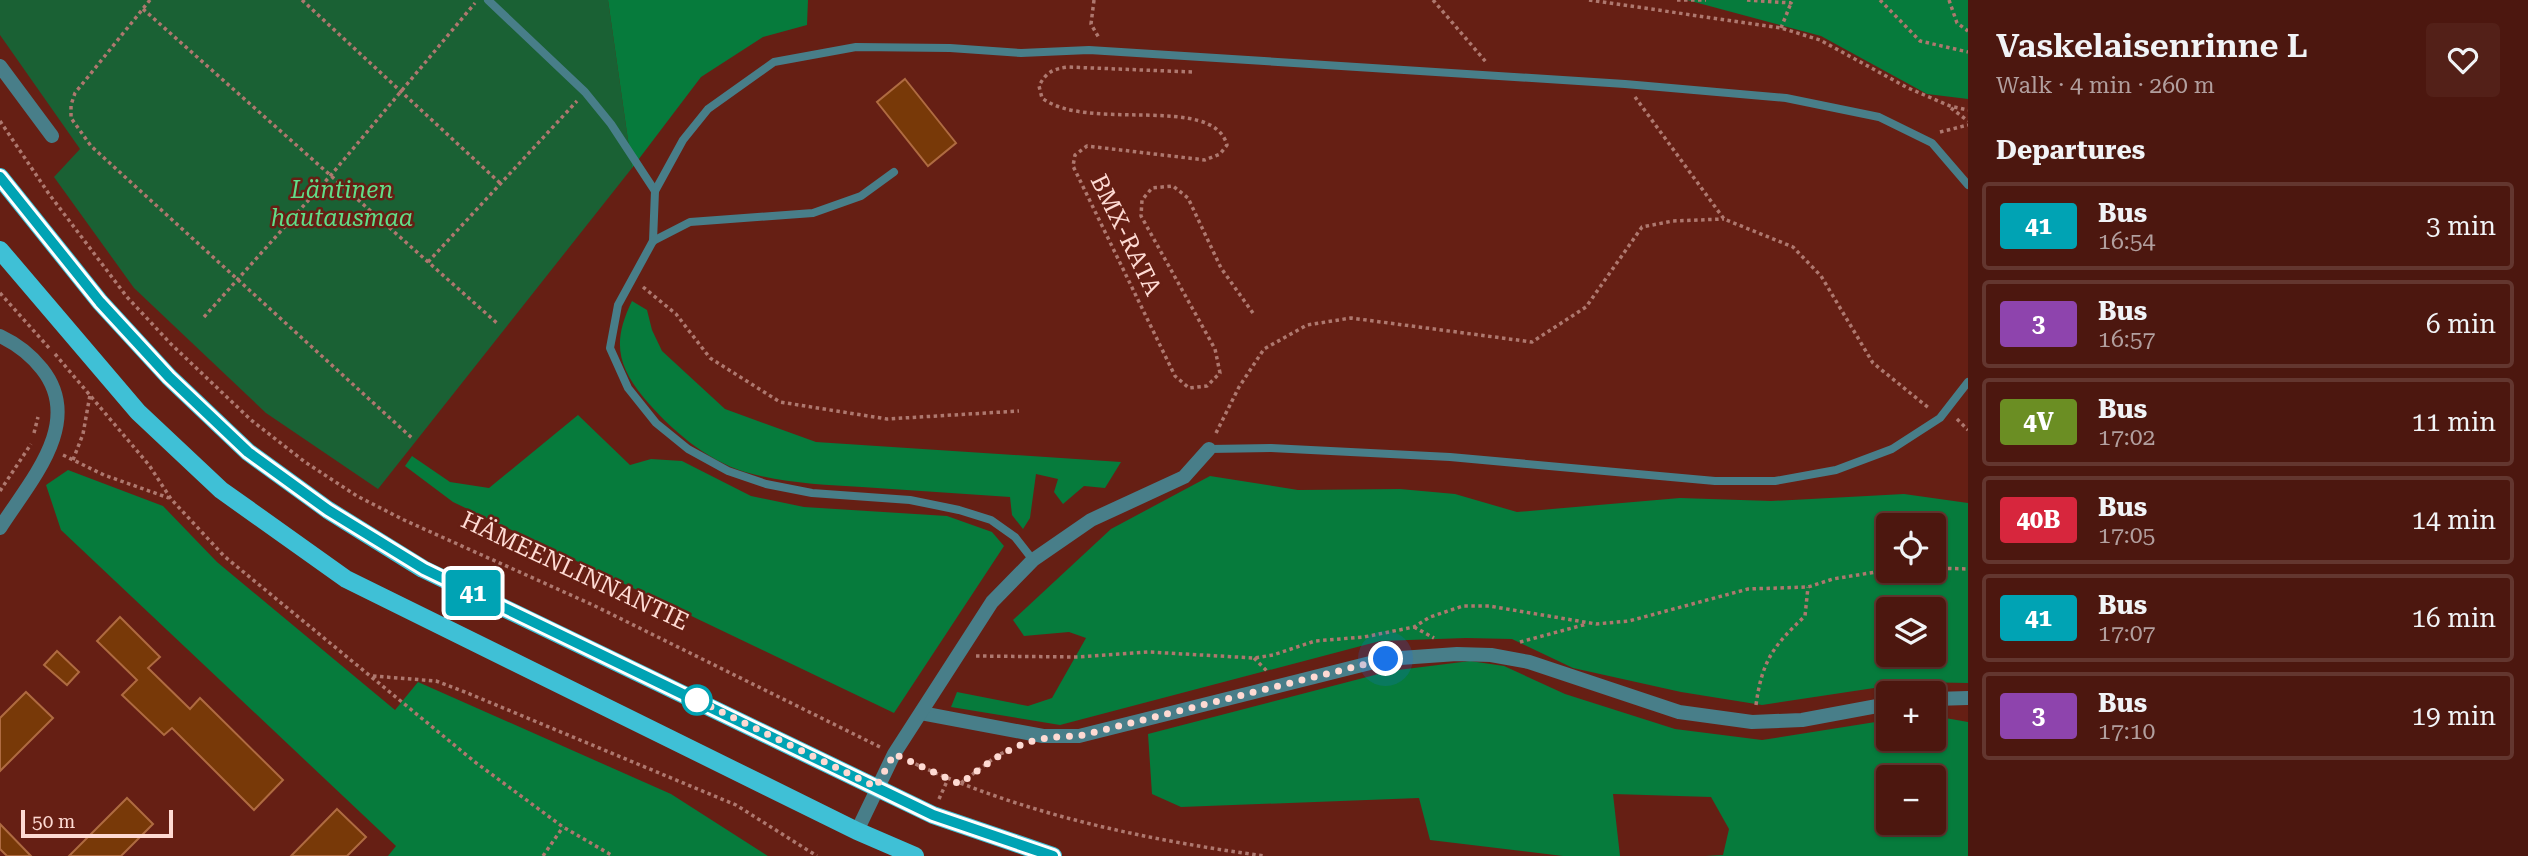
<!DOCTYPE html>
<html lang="en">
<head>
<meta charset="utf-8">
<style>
  body { margin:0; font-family:"Roboto Serif",serif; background:#532018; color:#f1f3f6; height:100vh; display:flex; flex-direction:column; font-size:26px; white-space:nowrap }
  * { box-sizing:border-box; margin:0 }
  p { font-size:23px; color:#b29f9e }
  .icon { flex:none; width:38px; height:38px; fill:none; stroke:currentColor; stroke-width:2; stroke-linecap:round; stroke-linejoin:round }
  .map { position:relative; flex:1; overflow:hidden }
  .drawer { display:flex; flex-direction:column; background:#4c170f; width:560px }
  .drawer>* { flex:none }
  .badge { padding:0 14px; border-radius:5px; font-size:24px; line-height:46px }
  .fabs { position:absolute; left:1876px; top:513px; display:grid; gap:14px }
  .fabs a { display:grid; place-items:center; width:70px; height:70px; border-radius:7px; background:#4c170f; box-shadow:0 2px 5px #0004,0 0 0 2px #63362f; font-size:35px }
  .scale { position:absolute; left:21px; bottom:18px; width:152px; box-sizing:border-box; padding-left:7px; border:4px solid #fedad3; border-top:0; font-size:19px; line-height:24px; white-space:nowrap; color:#fedad3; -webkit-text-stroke:5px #661f14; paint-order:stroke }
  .you { position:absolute; width:35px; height:35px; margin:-18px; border:5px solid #fff; border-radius:50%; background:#1a73e8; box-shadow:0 0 0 10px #1a73e833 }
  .map>.badge { position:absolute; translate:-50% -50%; box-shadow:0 0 0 4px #fff }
  h2 { padding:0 28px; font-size:26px; line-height:63px }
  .round { display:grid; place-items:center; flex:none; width:74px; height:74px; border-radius:7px; background:#532018 }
  .head { display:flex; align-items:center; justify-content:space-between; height:119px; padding:0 28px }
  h1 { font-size:33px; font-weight:600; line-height:52px }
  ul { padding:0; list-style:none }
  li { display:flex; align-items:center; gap:21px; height:88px; margin:0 14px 10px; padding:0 14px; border:4px solid #63362f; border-radius:7px }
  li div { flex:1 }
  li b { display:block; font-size:26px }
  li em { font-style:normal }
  li .badge { min-width:77px; font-weight:700; text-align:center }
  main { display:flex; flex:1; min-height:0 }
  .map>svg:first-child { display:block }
</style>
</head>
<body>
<main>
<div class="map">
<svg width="1968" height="856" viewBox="0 0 1968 856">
  <rect width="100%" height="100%" fill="#661f14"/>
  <path fill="#1a6134" d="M0,0H608L632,168L378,489L266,413L134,288L54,177L80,149L0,35Z"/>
  <g fill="#067b3c" fill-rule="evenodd">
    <path d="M608,0H808L807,25L763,37L701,77L632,168Z"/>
    <path d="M1687,0H1968V99L1927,94L1821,36Z"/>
    <path d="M632,301L647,310L652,330L662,351L725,409L816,442L1121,462L1105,488L1084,486L1063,504L1054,492L1058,479L1036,474L1030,518L1023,529L1012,515L1010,497C961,494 911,490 862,487C823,485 783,483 745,472C706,460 670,429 644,398C616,364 613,340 632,301Z"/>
    <path d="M578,415L630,465L651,459L682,461L751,496L804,507L947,516L992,532L1004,546L894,713L453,502L405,466L412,456L450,482L489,488Z"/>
    <path d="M68,470L163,506L217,562L395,710L418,682L671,794L768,856H388L396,846L61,530L46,485Z"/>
    <path d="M1210,476L1298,490L1400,489L1455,494L1517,512L1680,498L1771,501L1904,494L1968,503V683L1914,682L1762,705L1681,692L1573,668L1512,639L1466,638L1380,641L1060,725L951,707L957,692L1028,706L1052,698L1086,638L1069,632L1024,636L1013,620L1111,529ZM1888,525H1934V570H1888ZM1888,609H1934V654H1888Z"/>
    <path d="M1470,661L1504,666L1565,694L1675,729L1762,740L1888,720V738H1934V716L1968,722V856H1705L1723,855L1729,829L1711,797L1613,794L1620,856H1563L1430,840L1419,798L1181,807L1152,794L1148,734L1390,671ZM1888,777H1934V822H1888Z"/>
  </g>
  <g fill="#783908" stroke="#af6b41" stroke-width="2">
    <path d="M905,79L956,143L928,166L877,102Z"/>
    <path d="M120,617L160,657L148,668L190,709L200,698L283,780L254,810L172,728L164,735L122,695L137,680L97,641Z"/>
    <path d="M57,651L79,672L67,685L44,665Z"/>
    <path d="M26,692L53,718L0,771V718Z"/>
    <path d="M127,798L153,824L121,856H69Z"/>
    <path d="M337,809L366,837L347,856H291Z"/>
    <path d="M0,824L31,856H7L0,849Z"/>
  </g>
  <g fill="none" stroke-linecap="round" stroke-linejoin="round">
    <g stroke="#ae786f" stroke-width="3.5" stroke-dasharray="3.5 3.5" stroke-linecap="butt">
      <path d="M150,0L75,93L71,105V118L91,146L413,439"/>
      <path d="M302,0L500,183"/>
      <path d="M1094,0L1091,24L1099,38"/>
      <path d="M1433,0L1486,62"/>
      <path d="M1589,0L1781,28L1820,40L1908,88L1950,106L1968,110"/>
      <path d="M1677,0H1706"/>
      <path d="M1747,0L1791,3L1793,0"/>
      <path d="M1880,0L1920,41L1968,52"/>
      <path d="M1949,0L1957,23L1968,31"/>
      <path d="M143,9L498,324"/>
      <path d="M1781,28L1791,3"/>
      <path d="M1192,72L1068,67C1053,69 1046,72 1039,86L1042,98C1088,133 1213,93 1227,145L1220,154L1205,160L1087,146L1075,155L1073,166L1175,376L1189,388L1207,386L1220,373L1215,349L1141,216L1142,200L1152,188L1173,186L1188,198L1221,268L1255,316"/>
      <path d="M1635,97L1724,219L1793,247L1821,276L1873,363L1930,409"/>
      <path d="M1951,108L1968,121"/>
      <path d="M0,121L49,194L127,297L171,344L251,420L305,462L357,496L404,520L593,605L880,747"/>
      <path d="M1940,132L1968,125"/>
      <path d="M428,262L577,101"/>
      <path d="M643,287L676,314L710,358L780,402L887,419L1019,411"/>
      <path d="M0,293L50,349"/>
      <path d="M204,317L331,175L475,3"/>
      <path d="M55,354L149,465L171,499L224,556L475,762L563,827L613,856"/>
      <path d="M1957,419L1968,430"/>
      <path d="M34,433L38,417"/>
      <path d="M1216,433L1239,387L1264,349L1307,325L1351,318L1532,342L1586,307L1642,227L1673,221L1724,219"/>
      <path d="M63,455L104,475L169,498"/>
      <path d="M73,460L83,434L90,395"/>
      <path d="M0,491L31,444"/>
      <path d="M1934,568L1968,569"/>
      <path d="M1414,627L1434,638"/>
      <path d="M1520,642L1587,624"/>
      <path d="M976,656L1078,657L1149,652L1254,658L1273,655L1315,641L1364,637L1414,627L1430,617L1463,606H1489L1596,624L1629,621L1748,589L1808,587L1833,579L1888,570"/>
      <path d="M1254,658L1267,671"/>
      <path d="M373,676L436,681L465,692L736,805L817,856"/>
      <path d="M1756,705C1762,661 1773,646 1805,616L1808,587"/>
      <path d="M909,761C1022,814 1141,839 1264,856"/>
      <path d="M961,783L998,755L1012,749"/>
      <path d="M939,799L948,779"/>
      <path d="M543,856L563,827"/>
    </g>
    <g stroke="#487e89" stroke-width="8">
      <path d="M488,0L585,92L611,124L655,191L653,241"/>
      <path d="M894,172L861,196L813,213L690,222L653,241L618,305L610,348L628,388L656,423L688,449L728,471L766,484L812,493L910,500L959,510L991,520L1015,537L1033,560"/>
      <path d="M655,191L683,140L708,109L774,62L856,47L950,48L1021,53L1089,50L1625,84L1786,98L1879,117L1932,143L1968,185"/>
      <path d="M1209,449L1271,448L1450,457L1715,481H1775L1836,470L1892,449L1940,418L1968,382"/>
    </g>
    <g stroke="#487e89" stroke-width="14">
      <path d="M0,66L52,136"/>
      <path d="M0,336C17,344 31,355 42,369C85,423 29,482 0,528"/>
      <path d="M1934,699L1968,698"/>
      <path d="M921,713L1043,736H1079L1386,659L1457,654L1491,655L1529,662L1679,712L1752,722L1802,720L1888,704"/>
      <path d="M857,831L894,754L992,602L1033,560L1091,520L1184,477L1209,449"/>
    </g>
    <g stroke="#3fc0d6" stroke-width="18">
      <path d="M0,177L100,302L169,377L248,452L328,510L423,569L933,815L1053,856"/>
      <path d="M0,250L138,412L221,490L346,579L857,831L915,856"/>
    </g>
  </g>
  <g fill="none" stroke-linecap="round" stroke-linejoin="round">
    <g stroke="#fff" stroke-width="16">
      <path id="line" d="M0,177L100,302L169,377L248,452L328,510L424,569L933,815L1053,856"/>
    </g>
    <use href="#line" stroke="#00a3b4" stroke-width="10"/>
    <path stroke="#fedad3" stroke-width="7" stroke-dasharray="0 12.6" d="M697,700L687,695L876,787L894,754L960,784C1003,751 1023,736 1079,736L1386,659"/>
  </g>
  <circle fill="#fff" stroke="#00a3b4" stroke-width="3.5" cx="697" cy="700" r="14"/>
  <g text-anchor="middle" stroke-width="5" stroke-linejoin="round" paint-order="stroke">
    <g font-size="24" font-style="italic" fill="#60dd88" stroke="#661f14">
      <text x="342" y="198">Läntinen<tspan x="342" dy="28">hautausmaa</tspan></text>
    </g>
    <g font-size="24" fill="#fedad3" stroke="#661f14">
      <text transform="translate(1126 235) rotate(64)" y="8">BMX-RATA</text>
      <text transform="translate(575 571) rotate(25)" y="8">HÄMEENLINNANTIE</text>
    </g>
  </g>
</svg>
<div class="fabs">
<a><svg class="icon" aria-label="locate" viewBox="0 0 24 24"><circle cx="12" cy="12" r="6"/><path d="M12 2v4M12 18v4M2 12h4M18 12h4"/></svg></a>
<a><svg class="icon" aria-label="layers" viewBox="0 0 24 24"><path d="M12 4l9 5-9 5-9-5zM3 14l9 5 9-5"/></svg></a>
<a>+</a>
<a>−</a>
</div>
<div class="scale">50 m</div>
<div class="you" style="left:1386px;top:659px"></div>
<b class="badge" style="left:473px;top:593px;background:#00a3b4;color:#fff">41</b>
</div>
<section class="drawer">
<div class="head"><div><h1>Vaskelaisenrinne L</h1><p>Walk · 4 min · 260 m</p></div><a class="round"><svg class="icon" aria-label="heart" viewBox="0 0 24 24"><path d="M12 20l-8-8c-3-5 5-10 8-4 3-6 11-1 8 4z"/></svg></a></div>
<h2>Departures</h2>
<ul>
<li><span class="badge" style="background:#00a3b4;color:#fff">41</span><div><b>Bus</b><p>16:54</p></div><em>3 min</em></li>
<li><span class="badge" style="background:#8e44ad;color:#fff">3</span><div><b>Bus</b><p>16:57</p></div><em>6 min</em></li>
<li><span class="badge" style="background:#6b8e23;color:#fff">4V</span><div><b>Bus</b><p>17:02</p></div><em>11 min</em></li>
<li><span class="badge" style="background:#d7263d;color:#fff">40B</span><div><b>Bus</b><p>17:05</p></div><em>14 min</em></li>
<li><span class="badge" style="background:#00a3b4;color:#fff">41</span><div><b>Bus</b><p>17:07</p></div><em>16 min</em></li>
<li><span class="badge" style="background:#8e44ad;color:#fff">3</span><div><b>Bus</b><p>17:10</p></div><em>19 min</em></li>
</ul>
</section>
</main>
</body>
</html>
